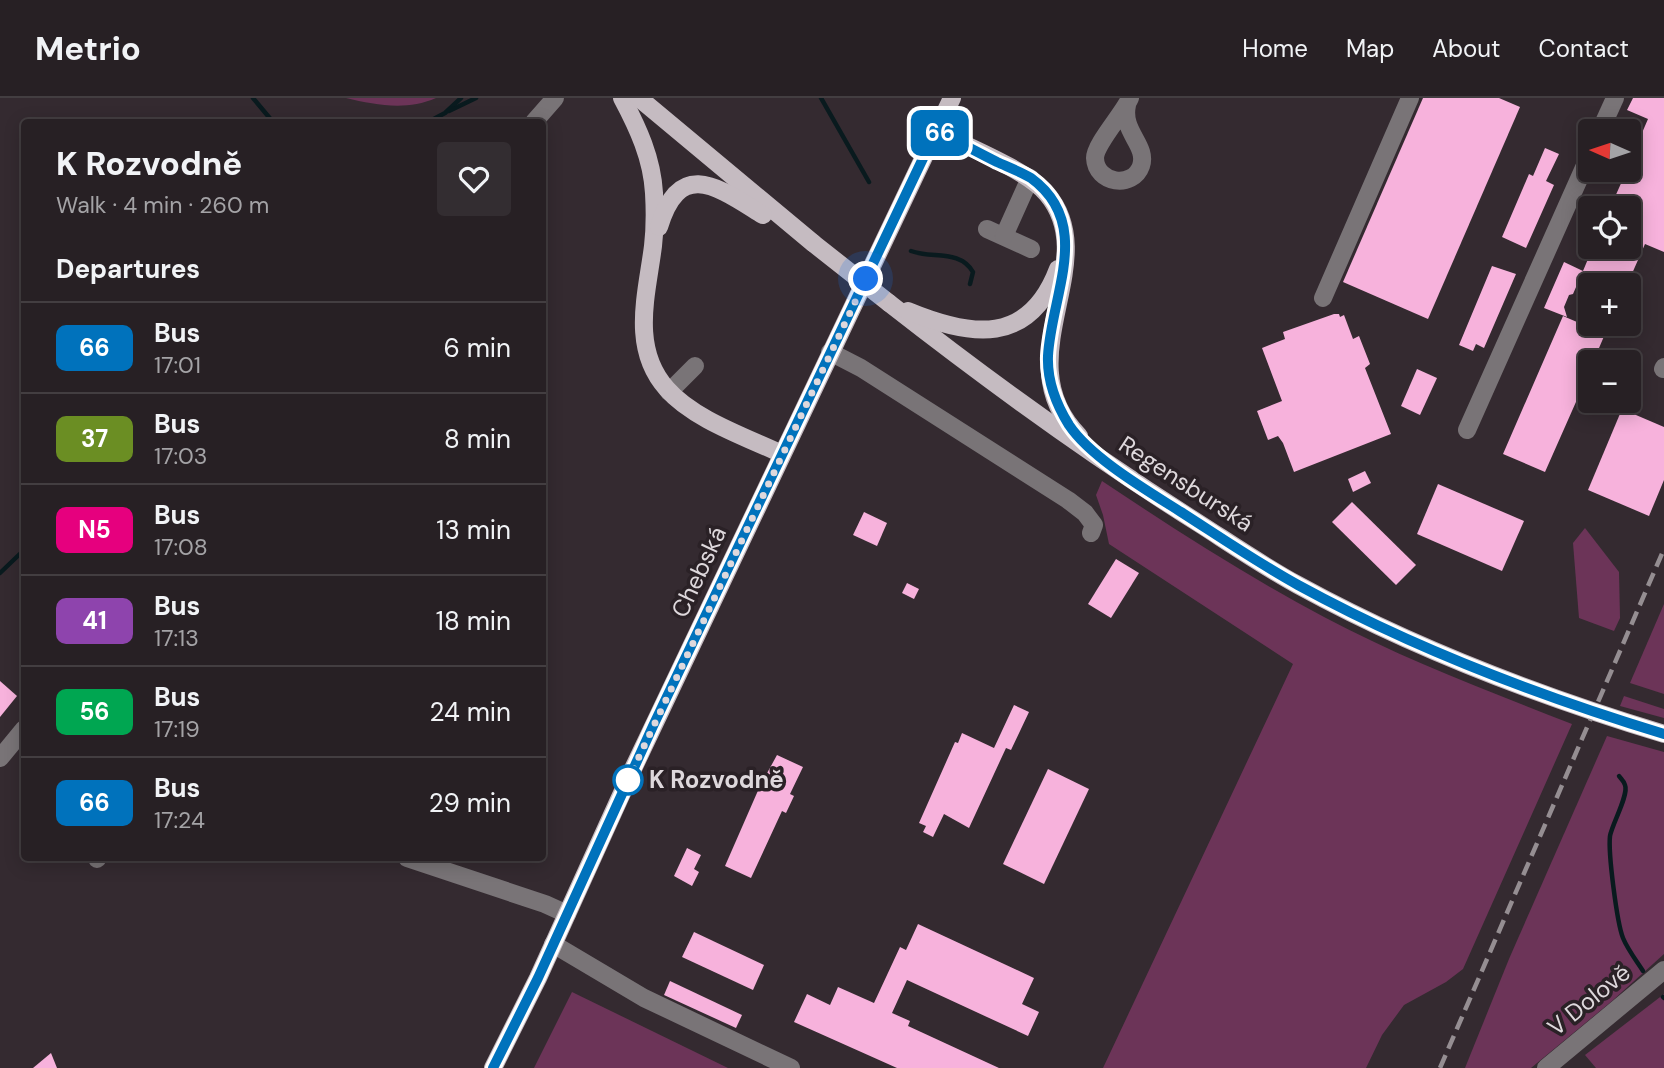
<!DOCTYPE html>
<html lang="en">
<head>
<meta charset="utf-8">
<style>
  body { margin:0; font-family:"DM Sans",sans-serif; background:#332d31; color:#f1f3f6; height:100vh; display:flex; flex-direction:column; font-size:26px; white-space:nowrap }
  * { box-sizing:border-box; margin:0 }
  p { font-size:23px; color:#a4a3a6 }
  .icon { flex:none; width:38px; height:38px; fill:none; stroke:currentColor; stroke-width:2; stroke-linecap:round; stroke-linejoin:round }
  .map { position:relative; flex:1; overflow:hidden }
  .details { position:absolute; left:21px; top:21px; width:525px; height:742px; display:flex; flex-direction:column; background:#272024; border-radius:7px; box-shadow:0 4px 18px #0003,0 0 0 2px #433e41 }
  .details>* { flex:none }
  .badge { padding:0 14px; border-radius:10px; font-size:24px; line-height:46px }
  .needle { width:46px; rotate:273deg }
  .fabs { position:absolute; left:1578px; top:21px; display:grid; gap:14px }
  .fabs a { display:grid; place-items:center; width:63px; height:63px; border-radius:7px; background:#272024; box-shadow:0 4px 18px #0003,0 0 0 2px #433e41; font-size:35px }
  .you { position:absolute; width:35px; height:35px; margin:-18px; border:5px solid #fff; border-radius:50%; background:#1a73e8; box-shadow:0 0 0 10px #1a73e833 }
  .map>.badge { position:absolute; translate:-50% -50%; box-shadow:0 0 0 4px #fff }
  h2 { padding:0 35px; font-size:26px; line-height:63px }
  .round { display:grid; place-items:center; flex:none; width:74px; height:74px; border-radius:7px; background:#332d31 }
  .headline { display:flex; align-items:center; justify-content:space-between; height:119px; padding:0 35px }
  h1 { font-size:33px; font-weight:800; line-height:52px }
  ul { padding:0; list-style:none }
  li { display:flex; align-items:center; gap:21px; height:91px; padding:0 35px; border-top:2px solid #433e41 }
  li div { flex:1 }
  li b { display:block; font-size:26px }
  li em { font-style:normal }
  li .badge { min-width:77px; font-weight:700; text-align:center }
  header { display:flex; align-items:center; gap:42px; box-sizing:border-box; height:98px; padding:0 35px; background:#272024; border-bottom:2px solid #433e41 }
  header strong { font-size:33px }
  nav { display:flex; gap:38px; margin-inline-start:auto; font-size:24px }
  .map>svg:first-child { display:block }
</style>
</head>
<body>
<header>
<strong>Metrio</strong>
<nav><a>Home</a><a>Map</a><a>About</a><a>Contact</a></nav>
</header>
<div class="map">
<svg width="1664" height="970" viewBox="0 0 1664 970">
  <rect width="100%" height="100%" fill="#342a30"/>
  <g fill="#6c3458">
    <path d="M346,0H436C406,13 376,7 346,0Z"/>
    <path d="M1102,383C1174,431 1247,478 1324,519C1403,561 1488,593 1572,626L1463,871L1446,884L1404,907L1382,937L1366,970H1103L1293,566L1109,446L1103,417L1096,397Z"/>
    <path d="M1585,430L1619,474L1620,520L1614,533L1579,520L1573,445Z"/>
    <path d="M1664,506V596L1630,585Z"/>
    <path d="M1624,598L1664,611V620L1620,608Z"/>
    <path d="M1607,638L1664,654V856L1612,903L1531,970H1465L1509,861Z"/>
    <path d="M572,894L728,970H534Z"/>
    <path d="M1664,896V970H1596L1585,957Z"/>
  </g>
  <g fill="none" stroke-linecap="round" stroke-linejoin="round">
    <g stroke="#091a1e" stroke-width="4.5">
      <path d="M253,0L273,24"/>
      <path d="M821,0L869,84"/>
      <path d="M449,13L476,0"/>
      <path d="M428,24L445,15L461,0"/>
      <path d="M911,153C932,161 960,151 973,174L970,186"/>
      <path d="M0,475L24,452"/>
      <path d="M1619,678C1621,681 1624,683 1625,687C1629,697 1612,726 1610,738C1608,755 1617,825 1623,840C1628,852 1636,862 1643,873"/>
      <path d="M1663,899L1664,900"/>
    </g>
  </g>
  <g fill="#f7b2dc">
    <path d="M1423,0H1499L1520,9L1428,221L1343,184Z"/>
    <path d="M1633,0H1664V154L1645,146L1627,187H1616L1583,173L1593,149H1629V110H1610L1627,72H1629V65L1648,21L1627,12Z"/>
    <path d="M1545,50L1559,56L1546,83L1554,87L1526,150L1502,139L1529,76L1533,78Z"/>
    <path d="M1564,164L1583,173L1573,196L1569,197L1564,209L1567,219L1544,210Z"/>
    <path d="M1492,168L1516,176L1484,250L1476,246L1473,253L1459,247Z"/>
    <path d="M1334,216H1339L1340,219L1344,217L1353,241L1359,238L1370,266L1365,270L1391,336L1294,374L1283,345L1278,338L1268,342L1257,313L1282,303L1262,250L1285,241L1283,234Z"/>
    <path d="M1563,218L1605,236L1593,264H1591V270L1545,374L1503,356Z"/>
    <path d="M1417,271L1437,280L1420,317L1401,308Z"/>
    <path d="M1622,311L1664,329V382L1649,418L1588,392Z"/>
    <path d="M1365,373L1371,385L1353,394L1348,381Z"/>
    <path d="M1438,386L1524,423L1502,473L1417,436Z"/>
    <path d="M1352,404L1416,467L1396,487L1332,424Z"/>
    <path d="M864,414L887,425L877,448L853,437Z"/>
    <path d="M1116,461L1139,475L1111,520L1088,506Z"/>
    <path d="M907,485L919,491L914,501L902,495Z"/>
    <path d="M0,583L17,598L0,619Z"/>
    <path d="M1014,607L1029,614L1011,652L1006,650L969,730L944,716L933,739L923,734L926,728L919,725L955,644L958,645L962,635L994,650Z"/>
    <path d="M777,657L803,669L790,696L794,698L786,715L782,713L751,780L725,768L760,688Z"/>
    <path d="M1048,671L1089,691L1044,786L1003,766Z"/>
    <path d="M687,750L701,757L694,771L699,774L692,788L674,778Z"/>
    <path d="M918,826L1034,880L1022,906L1039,914L1028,938L907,882L892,915L910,923L908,928L999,970H897L794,924L807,896L830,907L838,889L874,905L900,849L906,852Z"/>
    <path d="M694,834L764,867L753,892L682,859Z"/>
    <path d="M670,883L742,917L736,930L664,897Z"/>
    <path d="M51,955L57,970H33Z"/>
  </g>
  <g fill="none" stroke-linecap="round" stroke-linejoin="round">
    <g stroke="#797477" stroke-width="18">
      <path d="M1127,7C1121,34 1148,47 1141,68C1133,91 1096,86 1095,60C1095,46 1123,16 1130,0"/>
      <path d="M534,24L555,0"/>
      <path d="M1600,33L1615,0"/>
      <path d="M987,131L1031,151"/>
      <path d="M1004,138L1030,80"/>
      <path d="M1323,200L1410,0"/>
      <path d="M830,254L861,270L1068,402L1085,415L1094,427L1091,435"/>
      <path d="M1663,271L1664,269"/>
      <path d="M669,294L695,268"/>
      <path d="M1467,332L1591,54"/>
      <path d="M0,660L24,631"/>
      <path d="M407,760L545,806L567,816"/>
      <path d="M97,761L98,760"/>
      <path d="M553,846L644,900L791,970"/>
      <path d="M1546,970L1664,872"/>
    </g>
    <g stroke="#c5bbc1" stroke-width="18">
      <path d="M622,0C638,30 652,60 654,95C655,112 655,131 653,148C647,196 630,250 667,291C693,321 746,339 782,356"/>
      <path d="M639,0L813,145"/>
      <path d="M936,33C966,48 1027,72 1047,96C1105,165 1003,261 1079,338"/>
      <path d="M659,129C680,59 719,90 763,117"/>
      <path d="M889,205C990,284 1095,360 1203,428C1234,448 1265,469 1298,487C1413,550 1539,598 1664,636"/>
      <path d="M908,213C971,239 1029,248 1058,171"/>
      <path d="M493,970L538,880L632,673L952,0"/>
    </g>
    <path stroke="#958e92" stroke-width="4.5" stroke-dasharray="14 7" stroke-linecap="butt" d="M1440,970L1664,451"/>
    <path stroke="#c5bbc1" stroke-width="18" d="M813,145L889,205"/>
  </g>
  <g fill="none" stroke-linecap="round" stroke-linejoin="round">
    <g stroke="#fff" stroke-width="16">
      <path id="line" d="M493,970L538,880L653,628L936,33C957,43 977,54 997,64C1008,69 1021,74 1031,80C1094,126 1051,197 1048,258C1047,283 1056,306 1069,327C1091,360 1148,393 1181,414C1220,439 1258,465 1298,487C1413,550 1539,598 1664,636"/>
    </g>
    <use href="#line" stroke="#0072bc" stroke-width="10"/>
    <path stroke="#ded8dc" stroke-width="7" stroke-dasharray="0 12.6" d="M628,682L866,181"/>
  </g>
  <circle fill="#fff" stroke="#0072bc" stroke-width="3.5" cx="628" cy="682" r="14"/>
  <g text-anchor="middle" stroke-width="7" stroke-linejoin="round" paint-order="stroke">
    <g font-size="24" fill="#ded8dc" stroke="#2a2126">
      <text transform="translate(1186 386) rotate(33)" y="8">Regensburská</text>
      <text transform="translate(699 474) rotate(-65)" y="8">Chebská</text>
      <text transform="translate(1589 902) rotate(-39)" y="8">V Dolově</text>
    </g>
    <g font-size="24" font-weight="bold" fill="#ded8dc" stroke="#2a2126" text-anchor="start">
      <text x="649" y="690">K Rozvodně</text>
    </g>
  </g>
</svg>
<div class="fabs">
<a><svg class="needle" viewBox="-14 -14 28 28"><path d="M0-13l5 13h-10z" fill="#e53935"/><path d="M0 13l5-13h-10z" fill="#a4a3a6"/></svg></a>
<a><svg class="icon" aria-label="locate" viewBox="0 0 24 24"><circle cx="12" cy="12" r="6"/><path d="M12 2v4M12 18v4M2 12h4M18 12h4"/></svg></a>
<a>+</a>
<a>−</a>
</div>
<div class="you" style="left:866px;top:181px"></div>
<b class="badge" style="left:940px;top:35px;background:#0072bc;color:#fff">66</b>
<section class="details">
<div class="headline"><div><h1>K Rozvodně</h1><p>Walk · 4 min · 260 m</p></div><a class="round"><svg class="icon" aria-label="heart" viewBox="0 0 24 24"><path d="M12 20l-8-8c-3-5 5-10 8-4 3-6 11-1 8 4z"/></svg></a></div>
<h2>Departures</h2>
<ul>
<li><span class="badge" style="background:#0072bc;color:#fff">66</span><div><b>Bus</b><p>17:01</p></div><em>6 min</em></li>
<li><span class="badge" style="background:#6b8e23;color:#fff">37</span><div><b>Bus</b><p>17:03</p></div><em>8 min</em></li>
<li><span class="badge" style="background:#e6007e;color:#fff">N5</span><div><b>Bus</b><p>17:08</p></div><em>13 min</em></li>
<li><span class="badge" style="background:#8e44ad;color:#fff">41</span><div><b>Bus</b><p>17:13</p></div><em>18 min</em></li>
<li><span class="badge" style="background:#00a651;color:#fff">56</span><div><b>Bus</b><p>17:19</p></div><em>24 min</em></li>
<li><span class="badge" style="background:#0072bc;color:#fff">66</span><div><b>Bus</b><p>17:24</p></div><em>29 min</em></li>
</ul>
</section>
</div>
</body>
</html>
